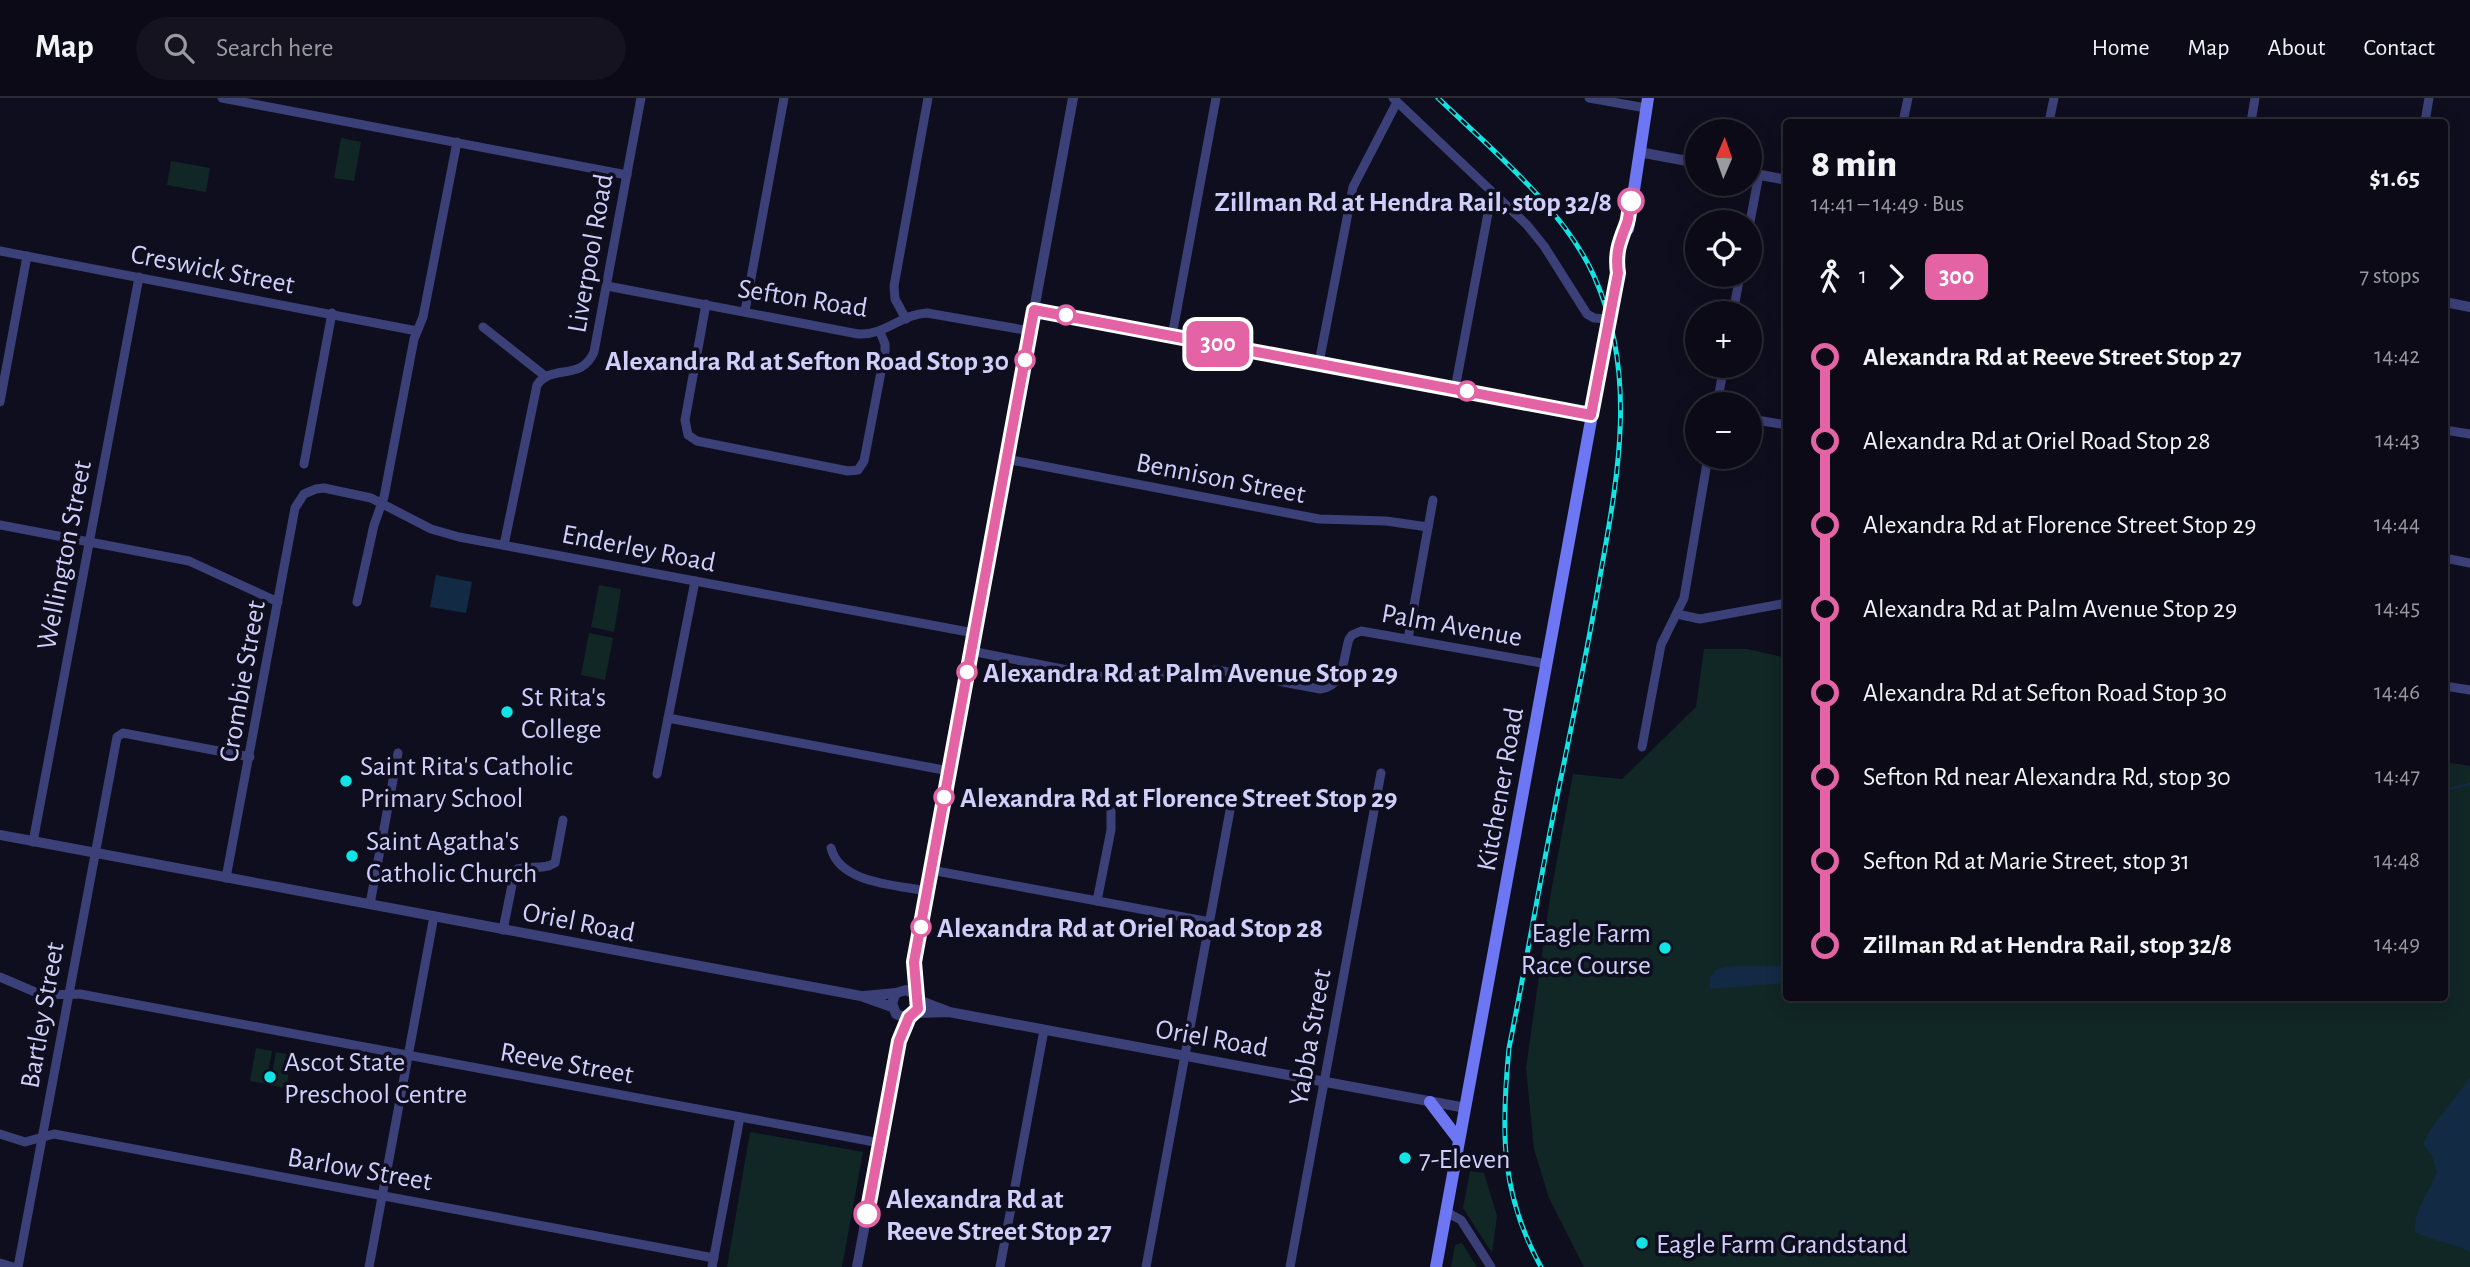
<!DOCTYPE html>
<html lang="en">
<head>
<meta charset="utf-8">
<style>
  body { margin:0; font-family:"Alegreya Sans",sans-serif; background:#14131f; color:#f1f3f6; height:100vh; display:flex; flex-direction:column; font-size:26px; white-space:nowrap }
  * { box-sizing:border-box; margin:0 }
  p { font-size:23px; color:#9a9aa1 }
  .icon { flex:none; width:38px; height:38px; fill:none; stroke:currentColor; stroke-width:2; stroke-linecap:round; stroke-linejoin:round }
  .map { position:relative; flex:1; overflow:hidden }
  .sheet { position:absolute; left:1783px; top:21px; width:665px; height:882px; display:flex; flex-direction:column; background:#0b0a16; border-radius:7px; box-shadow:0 4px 18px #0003,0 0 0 2px #2b2b35 }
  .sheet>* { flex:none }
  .badge { padding:0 14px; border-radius:10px; font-size:24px; line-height:46px }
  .needle { width:46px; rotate:2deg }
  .controls { position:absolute; left:1685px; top:21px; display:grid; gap:14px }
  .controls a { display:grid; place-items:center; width:77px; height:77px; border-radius:50%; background:#0b0a16; box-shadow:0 4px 18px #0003,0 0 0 2px #2b2b35; font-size:35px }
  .map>.badge { position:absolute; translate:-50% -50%; box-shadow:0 0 0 4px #fff }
  .legs { display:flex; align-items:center; gap:10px; height:77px; padding:0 28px; font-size:23px }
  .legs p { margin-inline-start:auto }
  .summary { display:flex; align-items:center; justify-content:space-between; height:119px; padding:0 28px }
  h1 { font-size:38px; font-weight:800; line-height:52px }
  ul { padding:0 28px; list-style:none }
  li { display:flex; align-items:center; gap:24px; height:84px; font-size:26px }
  li i { display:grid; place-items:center; width:10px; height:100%; margin:0 9px; background:currentColor }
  li i::after { content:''; width:18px; height:18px; margin:-9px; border:5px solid; border-radius:50%; background:#0b0a16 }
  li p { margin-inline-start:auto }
  li:first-child i { background:linear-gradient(#0000 50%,currentColor 0) }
  li:last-child i { background:linear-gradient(currentColor 50%,#0000 0) }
  header { display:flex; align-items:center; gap:42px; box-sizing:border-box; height:98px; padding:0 35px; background:#0b0a16; border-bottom:2px solid #2b2b35 }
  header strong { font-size:33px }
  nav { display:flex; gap:38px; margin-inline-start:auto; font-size:24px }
  .search { width:490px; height:63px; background:#14131f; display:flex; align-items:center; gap:18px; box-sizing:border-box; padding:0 24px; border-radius:38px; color:#9a9aa1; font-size:26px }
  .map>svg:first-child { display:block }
</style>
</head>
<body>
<header>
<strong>Map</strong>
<div class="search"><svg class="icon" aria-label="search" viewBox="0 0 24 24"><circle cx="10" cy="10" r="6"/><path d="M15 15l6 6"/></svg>Search here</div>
<nav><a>Home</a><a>Map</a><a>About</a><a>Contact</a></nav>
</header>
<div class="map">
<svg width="2470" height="1169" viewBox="0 0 2470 1169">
  <rect width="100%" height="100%" fill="#0f0e1e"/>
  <g fill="#112725">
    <path d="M341,40L361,44L354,83L334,80Z"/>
    <path d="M171,63L210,70L206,94L167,87Z"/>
    <path d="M599,487L621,491L614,534L591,529Z"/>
    <path d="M589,535L613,540L605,582L581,577Z"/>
    <path d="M1704,551H1747L1787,560V900H2445V664L2470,668V1169H1584L1549,1100L1534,1051L1526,970L1550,800L1573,676L1622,681L1696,609Z"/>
    <path d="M256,950L272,953L266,986L250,983Z"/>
    <path d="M276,954L292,957L286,990L270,987Z"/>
    <path d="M750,1034L863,1054L842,1169H727Z"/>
    <path d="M1470,1073L1484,1075L1497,1118L1492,1155L1463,1110Z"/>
    <path d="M1462,1145L1477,1169H1451L1455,1147Z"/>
  </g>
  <g fill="#122a43">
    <path d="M436,477L472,484L466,515L430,509Z"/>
    <path d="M1732,868H1787V885L1710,891V879L1717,871Z"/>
    <path d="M2470,980V1154C2452,1144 2433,1144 2415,1134C2414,1110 2429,1096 2437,1074L2432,1058L2423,1046L2430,1032Z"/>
  </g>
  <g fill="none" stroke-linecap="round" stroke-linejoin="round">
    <path stroke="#122a43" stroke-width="2.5" d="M2445,692L2470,686"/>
    <g stroke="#3c4079" stroke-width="9">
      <path d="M222,0L627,77"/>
      <path d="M1393,0L1527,127L1544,148L1587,216L1594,220L1609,221"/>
      <path d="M1589,0L1646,10"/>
      <path d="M1903,24L1908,0"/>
      <path d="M2049,24L2054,0"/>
      <path d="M2251,24L2255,0"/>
      <path d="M2425,24L2429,0"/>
      <path d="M1750,124L1759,76"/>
      <path d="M0,153L417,233"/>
      <path d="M607,188L858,236C885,238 901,216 927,215L1030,233"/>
      <path d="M706,206L685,322L688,337L697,343L848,373L858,372L864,363L885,253V246L880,234"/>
      <path d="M1034,212L1591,317"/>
      <path d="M745,213L784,0"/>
      <path d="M1733,215L1740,177"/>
      <path d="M906,221L895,201L894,188L928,0"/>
      <path d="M483,229L545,278"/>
      <path d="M1172,238L1216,0"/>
      <path d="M1319,265L1353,89L1397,4"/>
      <path d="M1455,291L1492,94"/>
      <path d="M0,304L27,158"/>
      <path d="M1717,306L1724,268"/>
      <path d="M1750,321L1787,327"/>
      <path d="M2445,332L2470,336"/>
      <path d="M1006,361L1319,421L1386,423L1428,429"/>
      <path d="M304,366L332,215"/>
      <path d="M0,427L189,463L278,504"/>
      <path d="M504,447L537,287C552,265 581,284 594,254L641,0"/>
      <path d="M2445,460L2470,465"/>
      <path d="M357,504L374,427L384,399L414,241L423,219L457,44"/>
      <path d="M1677,516L1700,521L1787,505"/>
      <path d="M1408,541L1433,402"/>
      <path d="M971,553L1113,581L1217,572L1320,591C1345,588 1343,560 1349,541L1352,537L1361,533L1547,566"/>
      <path d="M2445,588L2470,592"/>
      <path d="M668,620L949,673"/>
      <path d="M1642,649L1661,547L1684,500L1708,359"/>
      <path d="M657,676L695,483"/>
      <path d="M33,744L139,179"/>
      <path d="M831,750C840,786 898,787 927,793"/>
      <path d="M931,772L1210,824"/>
      <path d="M226,780L295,410L304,396L316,391L324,390L371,400L431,431L459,439L974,535"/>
      <path d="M1097,803L1111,732V712"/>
      <path d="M370,806L398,655"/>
      <path d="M503,832L515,772C528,766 542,773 555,765L563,722"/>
      <path d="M0,879L42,897L80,896L880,1045"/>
      <path d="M0,1036L25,1044L54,1036L714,1160"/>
      <path d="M1446,1114L1461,1122L1491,1169"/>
      <path d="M0,1165L13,1169"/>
      <path d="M18,1169L117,639L123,635L250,659"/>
      <path d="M369,1169L434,818"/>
      <path d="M712,1169L740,1019"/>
      <path d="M1000,1169L1044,932"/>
      <path d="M1146,1169L1231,707"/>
      <path d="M1290,1169L1381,675"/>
    </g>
    <g stroke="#3c4079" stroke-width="10">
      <path d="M1639,54L1698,65"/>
      <path d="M1750,75L1787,82"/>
      <path d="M2445,204L2470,209"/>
      <path d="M0,737L861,898L892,909"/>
      <path d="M916,897L906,892L896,895L892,905L896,916L904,919L912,917L919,906L916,897L914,864L1073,0"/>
      <path d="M864,898L896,895"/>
      <path d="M918,902L947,913"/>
      <path d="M915,915L949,914L1466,1010"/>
      <path d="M857,1169L899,943L909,918"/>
    </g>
    <g stroke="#6d77f4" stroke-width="12">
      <path d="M1628,131L1648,0"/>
      <path d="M1430,1004L1459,1042"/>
      <path d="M1436,1169L1618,175C1615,158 1618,140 1627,126"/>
    </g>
    <g stroke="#12e3e4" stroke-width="5">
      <path id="rail" d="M1438,0C1490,50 1564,111 1594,178C1637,274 1619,373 1601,473C1590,539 1576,605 1563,670C1543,763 1528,857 1509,950C1501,1032 1500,1095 1541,1169"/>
    </g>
    <use href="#rail" stroke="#0f0e1e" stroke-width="2.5" stroke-dasharray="8" stroke-linecap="butt"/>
  </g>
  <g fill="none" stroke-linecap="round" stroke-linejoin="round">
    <g stroke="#fff" stroke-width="16">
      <path id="line-1" d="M867,1116L899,943L909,919L918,911L914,864L1034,212L1591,317L1618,175C1615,154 1620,143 1627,125C1629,119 1629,110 1631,103"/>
    </g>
    <use href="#line-1" stroke="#e463a4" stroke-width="10"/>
  </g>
  <g fill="#fff" stroke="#e463a4" stroke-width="3.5">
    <circle cx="1631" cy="103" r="12"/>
    <circle cx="1066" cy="217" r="9"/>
    <circle cx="1025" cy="262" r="9"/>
    <circle cx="1467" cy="293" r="9"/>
    <circle cx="967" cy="574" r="9"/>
    <circle cx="944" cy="699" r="9"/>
    <circle cx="921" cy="829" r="9"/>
    <circle cx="867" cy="1116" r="12"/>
  </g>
  <g fill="#12e3e4" stroke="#0f0e1e" stroke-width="2.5">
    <circle cx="507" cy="614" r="7"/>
    <circle cx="346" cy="683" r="7"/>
    <circle cx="352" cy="758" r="7"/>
    <circle cx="1665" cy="850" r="7"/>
    <circle cx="270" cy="979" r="7"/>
    <circle cx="1405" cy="1060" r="7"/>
    <circle cx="1642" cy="1145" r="7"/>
  </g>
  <g text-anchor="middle" stroke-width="7" stroke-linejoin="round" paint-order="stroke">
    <g font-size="28" font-weight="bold" fill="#d0cffb" stroke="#0f0e1e" text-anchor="start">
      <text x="1612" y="113" text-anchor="end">Zillman Rd at Hendra Rail, stop 32/8</text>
      <text x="1009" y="272" text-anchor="end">Alexandra Rd at Sefton Road Stop 30</text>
      <text x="983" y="584">Alexandra Rd at Palm Avenue Stop 29</text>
      <text x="960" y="709">Alexandra Rd at Florence Street Stop 29</text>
      <text x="937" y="839">Alexandra Rd at Oriel Road Stop 28</text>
      <text x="886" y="1110">Alexandra Rd at<tspan x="886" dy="32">Reeve Street Stop 27</tspan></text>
    </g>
    <g font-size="28" fill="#d0cffb" stroke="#0f0e1e">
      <text transform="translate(589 155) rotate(-80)" y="10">Liverpool Road</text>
      <text transform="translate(213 170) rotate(11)" y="10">Creswick Street</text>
      <text transform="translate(803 199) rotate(9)" y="10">Sefton Road</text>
      <text transform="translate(1221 379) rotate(11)" y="10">Bennison Street</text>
      <text transform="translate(639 449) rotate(11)" y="10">Enderley Road</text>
      <text transform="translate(63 457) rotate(-79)" y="10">Wellington Street</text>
      <text transform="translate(1452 526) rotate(10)" y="10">Palm Avenue</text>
      <text transform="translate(241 583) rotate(-80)" y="10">Crombie Street</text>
      <text transform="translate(1499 691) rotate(-80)" y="10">Kitchener Road</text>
      <text transform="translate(579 823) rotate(11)" y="10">Oriel Road</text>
      <text transform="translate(41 917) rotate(-80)" y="10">Bartley Street</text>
      <text transform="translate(1212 939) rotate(10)" y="10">Oriel Road</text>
      <text transform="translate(1309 939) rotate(-80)" y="10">Yabba Street</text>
      <text transform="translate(567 964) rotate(10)" y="10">Reeve Street</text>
      <text transform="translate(360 1070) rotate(10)" y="10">Barlow Street</text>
    </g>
    <g font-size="28" fill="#d0cffb" stroke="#0f0e1e" text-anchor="start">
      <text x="521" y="608">St Rita's<tspan x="521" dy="32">College</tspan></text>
      <text x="360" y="677">Saint Rita's Catholic<tspan x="360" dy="32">Primary School</tspan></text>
      <text x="366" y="752">Saint Agatha's<tspan x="366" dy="32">Catholic Church</tspan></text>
      <text x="1651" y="844" text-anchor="end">Eagle Farm<tspan x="1651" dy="32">Race Course</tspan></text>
      <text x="284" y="973">Ascot State<tspan x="284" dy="32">Preschool Centre</tspan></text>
      <text x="1419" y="1070">7-Eleven</text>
      <text x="1656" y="1155">Eagle Farm Grandstand</text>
    </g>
  </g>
</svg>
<div class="controls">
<a><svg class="needle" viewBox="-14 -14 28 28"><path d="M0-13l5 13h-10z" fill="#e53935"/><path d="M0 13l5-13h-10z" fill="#9a9aa1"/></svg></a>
<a><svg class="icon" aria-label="locate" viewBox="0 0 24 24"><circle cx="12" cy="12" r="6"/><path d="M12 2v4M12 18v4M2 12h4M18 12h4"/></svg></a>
<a>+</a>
<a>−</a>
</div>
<b class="badge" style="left:1218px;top:246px;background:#e463a4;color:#fff">300</b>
<section class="sheet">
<div class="summary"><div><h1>8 min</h1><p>14:41 – 14:49 · Bus</p></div><b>$1.65</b></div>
<div class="legs"><svg class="icon" aria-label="walk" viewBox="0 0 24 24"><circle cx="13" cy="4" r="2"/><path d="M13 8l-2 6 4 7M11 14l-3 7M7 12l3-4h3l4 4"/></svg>1<svg class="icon" aria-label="forward" viewBox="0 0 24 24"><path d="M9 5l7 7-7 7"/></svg><b class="badge" style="background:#e463a4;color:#fff">300</b><p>7 stops</p></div>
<ul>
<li><i style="color:#e463a4"></i><b>Alexandra Rd at Reeve Street Stop 27</b><p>14:42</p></li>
<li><i style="color:#e463a4"></i><span>Alexandra Rd at Oriel Road Stop 28</span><p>14:43</p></li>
<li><i style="color:#e463a4"></i><span>Alexandra Rd at Florence Street Stop 29</span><p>14:44</p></li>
<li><i style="color:#e463a4"></i><span>Alexandra Rd at Palm Avenue Stop 29</span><p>14:45</p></li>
<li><i style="color:#e463a4"></i><span>Alexandra Rd at Sefton Road Stop 30</span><p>14:46</p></li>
<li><i style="color:#e463a4"></i><span>Sefton Rd near Alexandra Rd, stop 30</span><p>14:47</p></li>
<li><i style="color:#e463a4"></i><span>Sefton Rd at Marie Street, stop 31</span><p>14:48</p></li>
<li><i style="color:#e463a4"></i><b>Zillman Rd at Hendra Rail, stop 32/8</b><p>14:49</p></li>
</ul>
</section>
</div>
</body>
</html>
